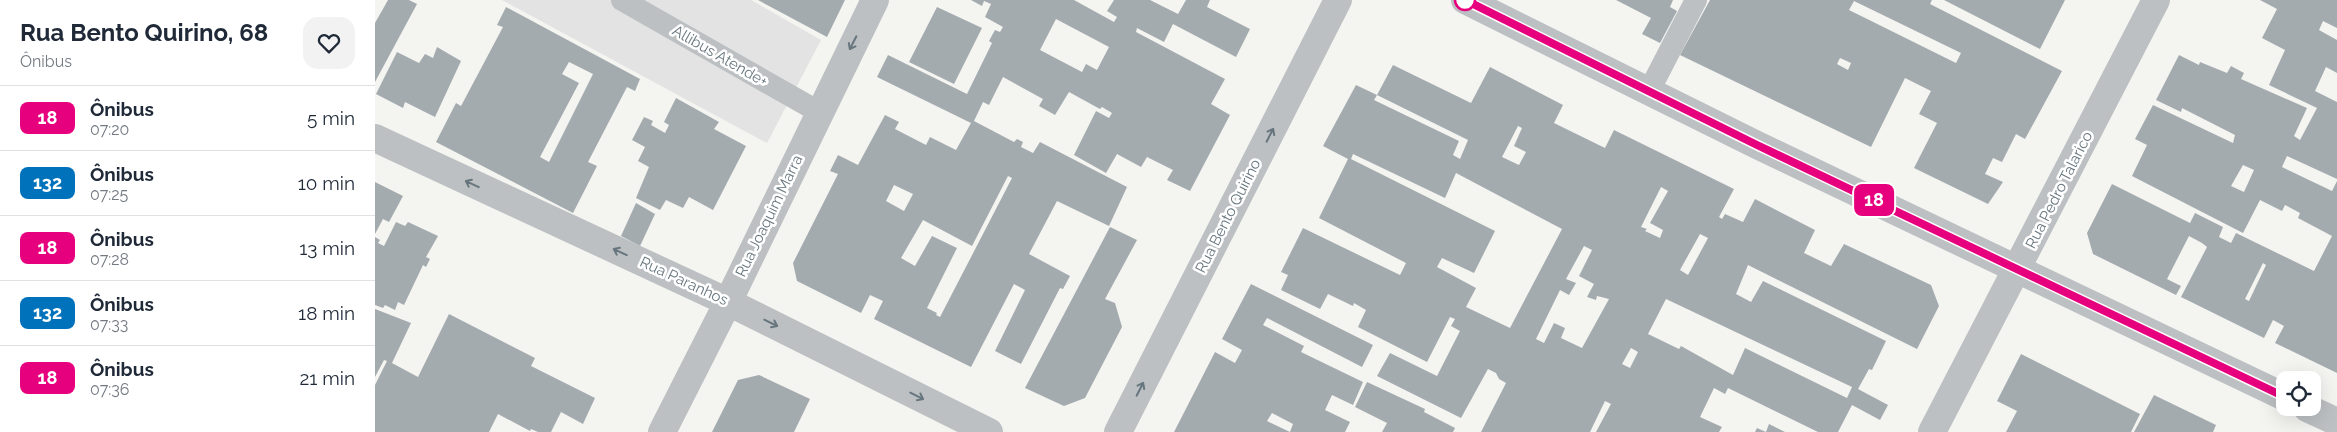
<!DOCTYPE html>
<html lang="pt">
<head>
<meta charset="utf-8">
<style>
  body { margin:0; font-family:Raleway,sans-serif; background:#f2f2f3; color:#1f2937; height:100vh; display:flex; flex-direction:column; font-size:19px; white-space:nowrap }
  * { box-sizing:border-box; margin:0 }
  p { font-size:16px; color:#747a83 }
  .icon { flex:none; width:28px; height:28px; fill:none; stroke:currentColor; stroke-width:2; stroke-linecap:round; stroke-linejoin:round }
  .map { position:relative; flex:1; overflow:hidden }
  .sheet { display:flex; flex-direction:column; background:#fff; width:375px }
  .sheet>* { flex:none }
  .badge { padding:0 10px; border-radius:8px; font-size:18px; line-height:32px }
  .buttons { position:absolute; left:1901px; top:371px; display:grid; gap:10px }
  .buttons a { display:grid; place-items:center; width:45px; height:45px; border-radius:10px; background:#fff; box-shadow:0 5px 20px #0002; font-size:25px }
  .map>.badge { position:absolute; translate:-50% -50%; box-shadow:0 0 0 2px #fff }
  .round { display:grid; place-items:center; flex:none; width:52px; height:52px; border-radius:15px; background:#f2f2f3 }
  .summary { display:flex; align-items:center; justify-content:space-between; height:85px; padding:0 20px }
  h1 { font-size:24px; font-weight:700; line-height:38px }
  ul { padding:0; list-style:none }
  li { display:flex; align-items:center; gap:15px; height:65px; padding:0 20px; border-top:1px solid #e0e1e3 }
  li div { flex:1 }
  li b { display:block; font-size:19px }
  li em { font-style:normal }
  li .badge { min-width:55px; font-weight:700; text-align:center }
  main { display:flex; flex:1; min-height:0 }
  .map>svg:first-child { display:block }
</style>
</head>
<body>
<main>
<section class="sheet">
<div class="summary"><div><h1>Rua Bento Quirino, 68</h1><p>Ônibus</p></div><a class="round"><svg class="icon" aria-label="heart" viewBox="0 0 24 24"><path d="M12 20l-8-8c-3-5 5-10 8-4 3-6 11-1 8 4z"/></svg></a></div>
<ul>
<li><span class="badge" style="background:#e6007e;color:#fff">18</span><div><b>Ônibus</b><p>07:20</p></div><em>5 min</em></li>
<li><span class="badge" style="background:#0072bc;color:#fff">132</span><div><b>Ônibus</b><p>07:25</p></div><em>10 min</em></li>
<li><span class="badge" style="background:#e6007e;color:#fff">18</span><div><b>Ônibus</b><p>07:28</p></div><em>13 min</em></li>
<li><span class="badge" style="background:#0072bc;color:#fff">132</span><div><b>Ônibus</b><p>07:33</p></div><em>18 min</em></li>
<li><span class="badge" style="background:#e6007e;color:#fff">18</span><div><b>Ônibus</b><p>07:36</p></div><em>21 min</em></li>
</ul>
</section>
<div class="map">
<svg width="1962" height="432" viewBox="0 0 1962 432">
  <rect width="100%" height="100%" fill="#f4f4f1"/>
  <path fill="#e2e3e2" d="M127,0H376L446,40L392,143Z"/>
  <g fill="#a4abaf" fill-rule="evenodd">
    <path d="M13,0H34L42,4L0,82V23Z"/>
    <path d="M383,0H470L452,37Z"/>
    <path d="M596,0H699L739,22L742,17L732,11L739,0H775L803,14L811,0H835L832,7L875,29L861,57L798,24L789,42L762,28L761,32L850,79L836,104L855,115L815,191L792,180L798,170L772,157L766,167L742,154L731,173L699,155L721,111L734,118L737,113L727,107L725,109L694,92L680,115L664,106L668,99L628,77L614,105L608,102L599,121L639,142L642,139L648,142L646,147L658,153L665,142L752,187L734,226L682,201L654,254L695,276L688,289L685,288L646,364L620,351L650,290L639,284L596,367L499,319L508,301L495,295L486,313L422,281L418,263L463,174L455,171L463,155L483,165L510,115L524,122L520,129L551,145L555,137L581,150L596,123L502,77L513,55L592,94L617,43L614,41L620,30L625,32L628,27L610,17L616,4L609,1L607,6ZM681,19L734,47L722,70L711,64L707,72L665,50ZM633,176L637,178L565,317L561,315L562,313L552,308L582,248L557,236L540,266L526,258L548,220L597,246ZM519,185L538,194L529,211L511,201Z"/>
    <path d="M1241,0H1298L1295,7L1302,11L1285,43L1267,34L1276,18Z"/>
    <path d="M1335,0H1557L1555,4L1687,71L1650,139L1641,134L1627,162L1618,158L1610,174L1628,182L1613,204L1539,168L1562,123L1544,114L1556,91L1530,78L1496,147L1305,55ZM1479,1L1586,53L1581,63L1474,10ZM1465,58L1476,63L1473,70L1462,64Z"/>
    <path d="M1569,0H1690L1665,49Z"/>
    <path d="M1885,0H1962V28L1948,21L1944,30L1962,40V73L1951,67L1940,91L1962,102V179L1912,156L1907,167L1957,191L1962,181V373L1900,343L1909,326L1898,320L1889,338L1806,297L1832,247L1827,243L1814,236L1792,279L1806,286L1801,295L1718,254L1712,233L1737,184L1815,223L1820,213L1848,227L1844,237L1856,243L1861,233L1939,271L1957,236L1923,218L1925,213L1910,205L1907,211L1885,200L1868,233L1757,176L1772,145L1760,139L1778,105L1858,143L1860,135L1807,108L1806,112L1781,100L1804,55L1824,65L1825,62L1852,73L1856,66L1869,73L1866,79L1932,108L1919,136L1925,140L1942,108L1894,85L1910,50L1887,38L1902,9ZM1868,165L1879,170L1869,192L1856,186ZM1888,263L1891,265L1874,301L1870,299Z"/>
    <path d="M131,7L265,79L260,91L252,87L213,162L222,166L198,213L61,142L81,103L86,106L128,27L122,25ZM194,62L218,74L174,162L165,157L204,83L187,74Z"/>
    <path d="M562,7L607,28L579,84L534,62Z"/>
    <path d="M62,47L86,61L60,117L30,102L28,108L1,94L22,52L44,63L50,54L58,58Z"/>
    <path d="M1018,65L1096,103L1115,67L1188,105L1179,123L1230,148L1239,130L1359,189L1344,217L1347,219L1350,214L1368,222L1380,199L1440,230L1429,253L1456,266L1469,244L1556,285L1564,306L1542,349L1373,265L1361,294L1376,302L1388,281L1511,341L1497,370L1494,369L1483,389L1513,405L1505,420L1477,405L1463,432H1443L1353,388L1350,394L1339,388L1325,417L1347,427L1344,432H1221L1236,404L1230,401L1215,432H1106L1131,383L1124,379L1121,373L1113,369L1086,418L1002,376L1015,353L1062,376L1085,331L1076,326L1080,319L1075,317L1052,362L983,327L991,310L979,303L978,306L953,294L945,309L906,290L913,275L906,272L928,228L1025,275L1031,263L944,218L973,159L948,146L981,85L1002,95L999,100L1084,141L1078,155L1085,159L1093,140L1002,95ZM1143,126L1147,128L1139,146L1151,152L1144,165L1127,157ZM978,154L1070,198L1081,173L1187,229L1135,328L1091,307L1101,288L1062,267L1067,258L1099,273L1120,231L976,159ZM1286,187L1293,191L1275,223L1288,230L1285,238L1270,231L1272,229L1266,227ZM1325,234L1333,238L1313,275L1305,270ZM1209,246L1217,250L1204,276L1219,284L1212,297L1221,300L1222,296L1234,299L1207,348L1186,338L1190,328L1179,323L1169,343L1161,339L1185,290L1194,295L1201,283L1191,279ZM1291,299L1477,387L1472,398L1370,348L1358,375L1306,346L1304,349L1273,334ZM1256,348L1263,352L1255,368L1247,364Z"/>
    <path d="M301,98L344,122L339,129L371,146L338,210L314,197L308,208L291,200L285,210L261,198L274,167L263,161L270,147L257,140L269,117L278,121L276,125L290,133L294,125L289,122Z"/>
    <path d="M0,182L28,196L14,222L8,219L0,234Z"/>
    <path d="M261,203L280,214L265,246L246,236Z"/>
    <path d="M21,222L30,226L33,222L63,236L51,257L55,259L51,267L48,265L29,305L23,302L20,310L10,305L8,308L0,305V237L5,240L3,243L9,246Z"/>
    <path d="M735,227L762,240L730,299L740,303L747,327L710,398L689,406L650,388Z"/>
    <path d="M876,284L998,345L987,367L892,318L888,325L929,346L926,352L988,382L978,405L957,395L950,410L975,422L970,432H799L840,352L860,363L867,350L847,339ZM897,413L918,424L915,432L892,421Z"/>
    <path d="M0,309L36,323L17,363L43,377L74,314L160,358L156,366L220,398L208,424L186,412L176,432H163L156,429L155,431L123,414L114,432H0V385L12,361L9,360L0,377Z"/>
    <path d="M1646,354L1763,413L1765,414L1756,432H1631L1642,411L1622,401Z"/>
    <path d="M384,375L435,399L419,432H337L363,380Z"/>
    <path d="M992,382L1050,409L1049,412L1080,428L1078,432H1007L1012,423L980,407Z"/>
    <path d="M1779,395L1841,425L1838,432H1759Z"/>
    <path d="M1394,424L1410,432H1380L1382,428L1391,432Z"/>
  </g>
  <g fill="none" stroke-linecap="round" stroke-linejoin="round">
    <g stroke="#bcc0c2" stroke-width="22">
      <path d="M247,0L444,112"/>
      <path d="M1274,91L1321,0"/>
    </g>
    <g stroke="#bcc0c2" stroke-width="28">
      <path d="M1090,0L1382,145L1910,397"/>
      <path d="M353,302L500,0"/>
      <path d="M1932,408L1962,422"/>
      <path d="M743,432L963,0"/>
      <path d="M1557,432L1781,0"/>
    </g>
    <g stroke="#bcc0c2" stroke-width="28">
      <path d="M0,138L353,302L614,432"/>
      <path d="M287,432L353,302"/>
    </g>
  </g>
  <defs><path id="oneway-shaft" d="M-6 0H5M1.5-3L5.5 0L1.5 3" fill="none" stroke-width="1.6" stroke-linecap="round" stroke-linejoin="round" transform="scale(1.25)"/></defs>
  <g stroke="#67767e">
    <use href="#oneway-shaft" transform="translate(478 43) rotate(117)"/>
    <use href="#oneway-shaft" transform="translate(895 135) rotate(-63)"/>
    <use href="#oneway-shaft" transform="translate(97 184) rotate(-155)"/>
    <use href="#oneway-shaft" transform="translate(245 252) rotate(-155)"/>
    <use href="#oneway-shaft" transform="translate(396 323) rotate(26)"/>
    <use href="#oneway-shaft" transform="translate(765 389) rotate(-63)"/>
    <use href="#oneway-shaft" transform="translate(542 396) rotate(27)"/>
  </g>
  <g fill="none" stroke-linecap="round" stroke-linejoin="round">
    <g stroke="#fff" stroke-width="11">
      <path id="line" d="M1090,0L1382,145L1910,397"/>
    </g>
    <use href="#line" stroke="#e6007e" stroke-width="8"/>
  </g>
  <circle fill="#fff" stroke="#e6007e" stroke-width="2.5" cx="1090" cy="0" r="10"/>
  <g text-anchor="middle" stroke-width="5" stroke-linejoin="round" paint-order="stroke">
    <g font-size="15" fill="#67767e" stroke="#fff">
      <text transform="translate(345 56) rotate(30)" y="5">Allibus Atende+</text>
      <text transform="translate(1684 190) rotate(-63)" y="5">Rua Pedro Talarico</text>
      <text transform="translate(394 216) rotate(-64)" y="5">Rua Joaquim Marra</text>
      <text transform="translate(853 216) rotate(-63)" y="5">Rua Bento Quirino</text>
      <text transform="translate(309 281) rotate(25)" y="5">Rua Paranhos</text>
    </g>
  </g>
</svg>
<div class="buttons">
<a><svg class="icon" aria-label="locate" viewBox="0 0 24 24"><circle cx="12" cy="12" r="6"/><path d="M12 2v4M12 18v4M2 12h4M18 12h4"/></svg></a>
</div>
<b class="badge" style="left:1499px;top:200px;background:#e6007e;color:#fff">18</b>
</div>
</main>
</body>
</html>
